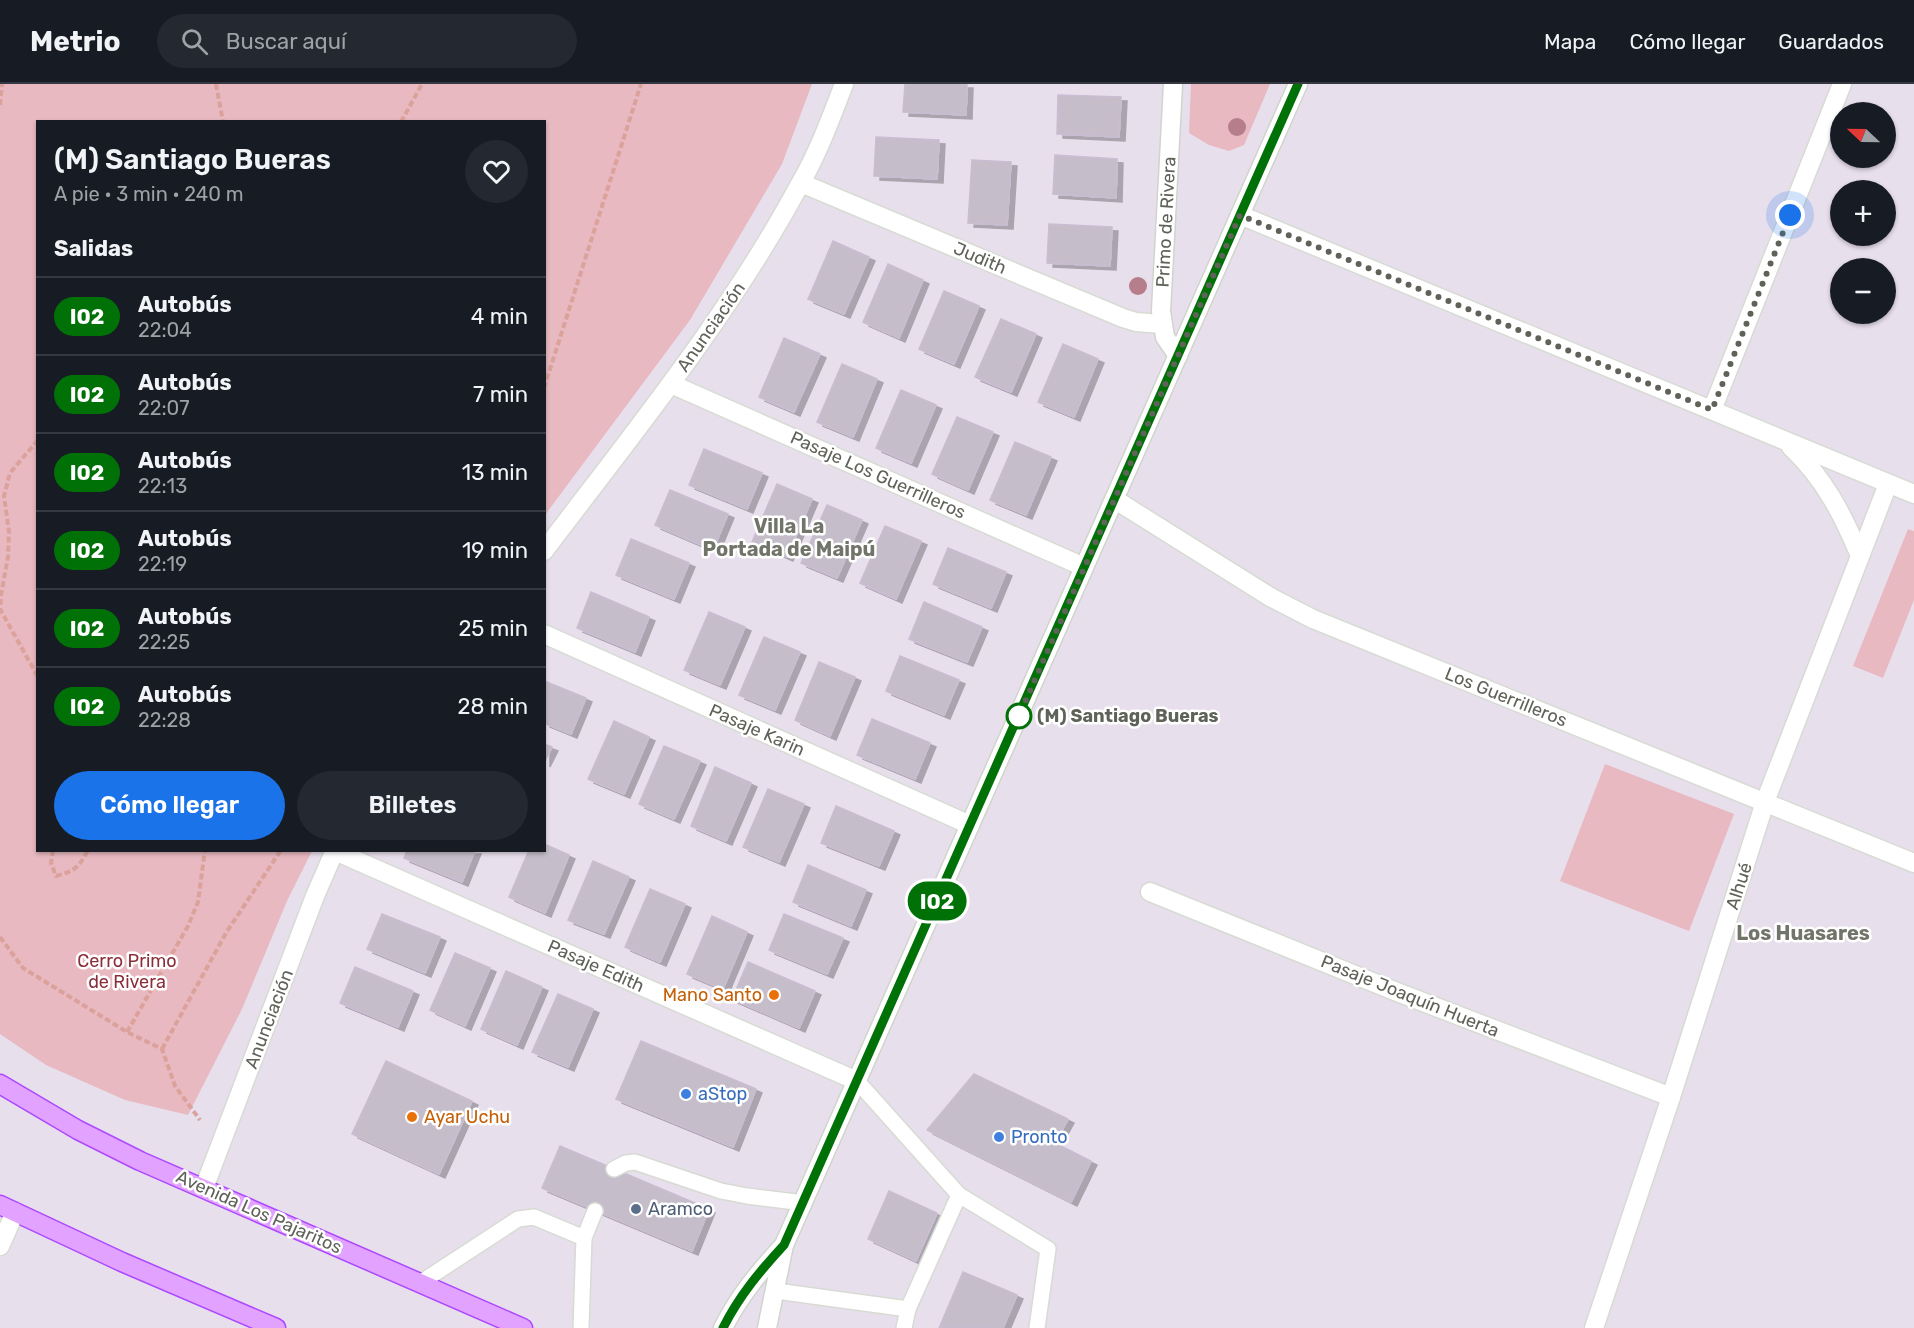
<!DOCTYPE html>
<html lang="es">
<head>
<meta charset="utf-8">
<style>
  body { margin:0; font-family:Rubik,sans-serif; background:#242831; color:#f1f3f6; height:100vh; display:flex; flex-direction:column; font-size:22px; white-space:nowrap }
  * { box-sizing:border-box; margin:0 }
  p { font-size:20px; color:#9ea1a6 }
  .icon { flex:none; width:33px; height:33px; fill:none; stroke:currentColor; stroke-width:2; stroke-linecap:round; stroke-linejoin:round }
  .map { position:relative; flex:1; overflow:hidden }
  .sheet { position:absolute; left:36px; top:36px; width:510px; height:732px; display:flex; flex-direction:column; background:#171b24; border-radius:0px; box-shadow:0 2px 4px #0004 }
  .sheet>* { flex:none }
  .badge { padding:0 12px; border-radius:20px; font-size:21px; line-height:39px }
  .needle { width:39px; rotate:292deg }
  .fabs { position:absolute; left:1830px; top:18px; display:grid; gap:12px }
  .fabs a { display:grid; place-items:center; width:66px; height:66px; border-radius:50%; background:#171b24; box-shadow:0 2px 4px #0004; font-size:30px }
  .you { position:absolute; width:30px; height:30px; margin:-15px; border:4px solid #fff; border-radius:50%; background:#1a73e8; box-shadow:0 0 0 9px #1a73e833 }
  .map>.badge { position:absolute; translate:-50% -50%; box-shadow:0 0 0 3px #fff }
  h2 { padding:0 18px; font-size:22px; line-height:54px }
  .round { display:grid; place-items:center; flex:none; width:63px; height:63px; border-radius:32px; background:#242831 }
  .summary { display:flex; align-items:center; justify-content:space-between; height:102px; padding:0 18px }
  h1 { font-size:28px; font-weight:600; line-height:45px }
  .cta { display:flex; gap:12px; margin-top:auto; padding:12px 18px }
  .cta a { flex:1; height:69px; border-radius:36px; background:#1a73e8; color:#fff; font-size:24px; font-weight:600; line-height:69px; text-align:center }
  .cta a+a { background:#242831; color:#f1f3f6 }
  ul { padding:0; list-style:none }
  li { display:flex; align-items:center; gap:18px; height:78px; padding:0 18px; border-top:2px solid #363941 }
  li div { flex:1 }
  li b { display:block; font-size:22px }
  li em { font-style:normal }
  li .badge { min-width:66px; font-weight:700; text-align:center }
  header { display:flex; align-items:center; gap:36px; box-sizing:border-box; height:84px; padding:0 30px; background:#171b24; border-bottom:2px solid #363941 }
  header strong { font-size:28px }
  nav { display:flex; gap:33px; margin-inline-start:auto; font-size:21px }
  .search { width:420px; height:54px; background:#242831; display:flex; align-items:center; gap:15px; box-sizing:border-box; padding:0 21px; border-radius:33px; color:#9ea1a6; font-size:22px }
  .map>svg:first-child { display:block }
</style>
</head>
<body>
<header>
<strong>Metrio</strong>
<div class="search"><svg class="icon" aria-label="search" viewBox="0 0 24 24"><circle cx="10" cy="10" r="6"/><path d="M15 15l6 6"/></svg>Buscar aquí</div>
<nav><a>Mapa</a><a>Cómo llegar</a><a>Guardados</a></nav>
</header>
<div class="map">
<svg width="1914" height="1244" viewBox="0 0 1914 1244">
  <defs>
    <filter id="shadow"><feDropShadow dx="6" dy="4" stdDeviation="0" flood-color="#0004"/></filter>
  </defs>
  <rect width="100%" height="100%" fill="#e8dfed"/>
  <g fill="#e8b9c0">
    <path d="M0,0H812L782,80L690,236L545,431L544,38H38V766L312,767L287,817L242,925L188,1031L125,1016L46,981L0,950Z"/>
    <path d="M1191,0H1270L1244,61L1229,67L1209,61L1189,49Z"/>
    <path d="M1908,445L1914,447V516L1883,594L1853,582Z"/>
    <path d="M1605,680L1734,730L1689,847L1560,797Z"/>
  </g>
  <g fill="#c5beca" stroke="#c8bdd2" stroke-width="1.5" filter="url(#shadow)">
    <path d="M905,0H967L966,31L903,28Z"/>
    <path d="M1058,11L1121,13L1119,53L1057,50Z"/>
    <path d="M876,53L939,56L937,95L874,92Z"/>
    <path d="M1055,71L1117,75L1116,114L1053,110Z"/>
    <path d="M972,76L1011,78L1007,141L968,139Z"/>
    <path d="M1049,140L1112,143L1110,182L1047,179Z"/>
    <path d="M833,157L869,173L844,230L808,215Z"/>
    <path d="M888,180L923,196L899,254L863,238Z"/>
    <path d="M944,207L979,222L954,280L919,265Z"/>
    <path d="M1001,235L1036,250L1011,308L975,293Z"/>
    <path d="M784,254L820,270L794,328L759,313Z"/>
    <path d="M1063,260L1098,275L1074,333L1038,318Z"/>
    <path d="M842,280L877,295L853,353L817,338Z"/>
    <path d="M901,306L936,321L911,379L876,364Z"/>
    <path d="M957,333L993,348L968,406L932,390Z"/>
    <path d="M1015,358L1051,373L1026,431L990,416Z"/>
    <path d="M704,365L762,389L747,425L689,401Z"/>
    <path d="M777,400L812,415L787,473L752,458Z"/>
    <path d="M670,406L728,430L713,466L655,441Z"/>
    <path d="M827,421L862,436L837,494L801,479Z"/>
    <path d="M885,442L921,457L896,515L860,499Z"/>
    <path d="M631,455L689,479L674,515L616,491Z"/>
    <path d="M948,464L1006,488L991,524L933,500Z"/>
    <path d="M591,508L649,533L635,568L577,544Z"/>
    <path d="M924,518L982,543L967,578L909,555Z"/>
    <path d="M709,528L745,543L720,601L684,586Z"/>
    <path d="M764,553L800,568L775,626L739,611Z"/>
    <path d="M900,572L959,596L944,631L886,607Z"/>
    <path d="M819,578L855,593L830,652L795,636Z"/>
    <path d="M544,597L586,614L571,650L544,639Z"/>
    <path d="M872,635L930,659L915,695L857,671Z"/>
    <path d="M614,637L649,653L624,710L588,695Z"/>
    <path d="M544,660L552,663L544,679Z"/>
    <path d="M664,662L700,677L674,735L639,720Z"/>
    <path d="M715,683L751,699L726,757L691,742Z"/>
    <path d="M768,705L804,720L779,778L743,763Z"/>
    <path d="M836,722L894,747L879,782L821,759Z"/>
    <path d="M544,760L569,771L545,829L509,813L529,766H544Z"/>
    <path d="M407,766H475L462,798L404,774Z"/>
    <path d="M593,777L629,793L604,850L568,836Z"/>
    <path d="M808,781L866,806L851,842L793,818Z"/>
    <path d="M650,805L685,820L660,878L625,863Z"/>
    <path d="M382,830L440,853L425,889L367,865Z"/>
    <path d="M784,830L843,854L827,890L769,866Z"/>
    <path d="M712,832L747,848L723,905L687,890Z"/>
    <path d="M455,869L490,884L465,942L430,926Z"/>
    <path d="M748,878L815,907L799,944L732,915Z"/>
    <path d="M355,883L413,907L398,943L340,919Z"/>
    <path d="M506,887L542,903L517,961L481,945Z"/>
    <path d="M558,910L593,925L568,983L532,968Z"/>
    <path d="M641,957L756,1005L733,1063L616,1015Z"/>
    <path d="M386,977L472,1017L439,1090L352,1050Z"/>
    <path d="M974,990L1068,1035L1055,1059L1091,1077L1071,1118L927,1046Z"/>
    <path d="M560,1062L709,1125L692,1167L542,1104Z"/>
    <path d="M889,1107L937,1129L916,1177L868,1155Z"/>
    <path d="M963,1188L1017,1211L1003,1244H939Z"/>
  </g>
  <g fill="none" stroke-linecap="round" stroke-linejoin="round">
    <g stroke="#d7dbd3" stroke-width="18">
      <g id="lane">
        <path d="M614,1085L626,1079L635,1078L721,1107L747,1112L804,1119"/>
        <path d="M959,1111L1048,1165L1037,1244"/>
        <path d="M420,1199L518,1135L534,1133L584,1154"/>
        <path d="M776,1207L908,1225L959,1111L857,997"/>
        <path d="M581,1244L584,1154L595,1127"/>
        <path d="M904,1244L908,1225"/>
      </g>
    </g>
    <g stroke="#d7dbd3" stroke-width="21">
      <g id="street">
        <path d="M801,99L1123,234L1136,238L1162,240"/>
        <path d="M1240,131L1914,410"/>
        <path d="M671,300L1084,483"/>
        <path d="M1712,326L1842,0"/>
        <path d="M1791,363C1824,394 1843,431 1860,472"/>
        <path d="M1114,415L1272,514L1313,535L1914,779"/>
        <path d="M544,467C634,348 729,232 800,100C818,69 831,34 844,0"/>
        <path d="M544,550L970,741"/>
        <path d="M335,767L857,997"/>
        <path d="M1150,808L1397,908L1671,1013"/>
        <path d="M204,1104L315,812L335,766"/>
        <path d="M0,1162L15,1128"/>
        <path d="M1594,1244L1671,1013L1765,718L1888,400"/>
      </g>
    </g>
    <g stroke="#d0d5cb" stroke-width="21">
      <g id="secondary">
        <path d="M1173,0L1161,227L1165,253L1178,272"/>
        <path d="M723,1244C739,1212 760,1187 784,1161"/>
        <path d="M767,1244L784,1161L1298,0"/>
      </g>
    </g>
    <g stroke="#ad48fe" stroke-width="21">
      <g id="primary">
        <path d="M0,1000L78,1046L140,1077L523,1244"/>
        <path d="M0,1121L122,1178L276,1244"/>
      </g>
    </g>
    <g stroke="#dba19b" stroke-width="4" stroke-dasharray="6 3" stroke-linecap="butt">
      <path d="M216,0L223,38"/>
      <path d="M0,21L2,0"/>
      <path d="M401,38L422,0"/>
      <path d="M544,304L641,0"/>
      <path d="M38,356L10,389L4,412L9,448L8,473L1,511L0,525L38,593"/>
      <path d="M53,766L51,779L56,792C75,787 79,783 88,766"/>
      <path d="M0,853L23,884L127,948L162,965L175,1002L200,1036"/>
      <path d="M127,948L188,842L198,818L205,766"/>
      <path d="M162,965L226,849L281,766"/>
    </g>
    <use href="#lane" stroke="#fff" stroke-width="15"/>
    <use href="#street" stroke="#fff" stroke-width="18"/>
    <use href="#secondary" stroke="#fff" stroke-width="18"/>
    <use href="#primary" stroke="#e1a3ff" stroke-width="18"/>
  </g>
  <g fill="#b57e8a">
    <circle cx="1237" cy="43" r="9"/>
    <circle cx="1138" cy="202" r="9"/>
  </g>
  <g fill="none" stroke-linecap="round" stroke-linejoin="round">
    <g stroke="#fff" stroke-width="14">
      <path id="line" d="M723,1244C739,1212 760,1187 784,1161L1298,0"/>
    </g>
    <use href="#line" stroke="#007106" stroke-width="9"/>
    <path stroke="#5e6258" stroke-width="6" stroke-dasharray="0 10.8" d="M1019,632L1018,634L1240,131L1712,326L1790,131"/>
  </g>
  <circle fill="#fff" stroke="#007106" stroke-width="3" cx="1019" cy="632" r="12"/>
  <g fill="#e8710a" stroke="#fff" stroke-width="2">
    <circle cx="774" cy="911" r="6"/>
    <circle cx="412" cy="1033" r="6"/>
  </g>
  <g fill="#3f7fe0" stroke="#fff" stroke-width="2">
    <circle cx="686" cy="1010" r="6"/>
    <circle cx="999" cy="1053" r="6"/>
  </g>
  <circle fill="#5c6f8a" stroke="#fff" stroke-width="2" cx="636" cy="1125" r="6"/>
  <g text-anchor="middle" stroke-width="5" stroke-linejoin="round" paint-order="stroke">
    <g font-size="18" fill="#5e6258" stroke="#fff">
      <text transform="translate(1166 138) rotate(-87)" y="6">Primo de Rivera</text>
      <text transform="translate(980 174) rotate(23)" y="6">Judith</text>
      <text transform="translate(711 243) rotate(-55)" y="6">Anunciación</text>
      <text transform="translate(878 391) rotate(24)" y="6">Pasaje Los Guerrilleros</text>
      <text transform="translate(1506 613) rotate(22)" y="6">Los Guerrilleros</text>
      <text transform="translate(757 646) rotate(24)" y="6">Pasaje Karin</text>
      <text transform="translate(1739 802) rotate(-72)" y="6">Alhué</text>
      <text transform="translate(596 882) rotate(24)" y="6">Pasaje Edith</text>
      <text transform="translate(1410 912) rotate(22)" y="6">Pasaje Joaquín Huerta</text>
      <text transform="translate(269 935) rotate(-69)" y="6">Anunciación</text>
      <text transform="translate(259 1128) rotate(24)" y="6">Avenida Los Pajaritos</text>
    </g>
    <g font-size="18" font-weight="bold" fill="#5e6258" stroke="#fff" text-anchor="start">
      <text x="1037" y="638">(M) Santiago Bueras</text>
    </g>
    <g font-size="18" fill="#8c2e39" stroke="#fff">
      <text x="127" y="883">Cerro Primo<tspan x="127" dy="21">de Rivera</tspan></text>
    </g>
    <g font-size="18" fill="#c56008" stroke="#fff" text-anchor="end">
      <text x="762" y="917">Mano Santo</text>
      <text x="424" y="1039" text-anchor="start">Ayar Uchu</text>
    </g>
    <g font-size="18" fill="#366cbe" stroke="#fff" text-anchor="start">
      <text x="698" y="1016">aStop</text>
      <text x="1011" y="1059">Pronto</text>
    </g>
    <g font-size="18" fill="#4e5e75" stroke="#fff" text-anchor="start">
      <text x="648" y="1131">Aramco</text>
    </g>
    <g font-size="20" font-weight="bold" fill="#717469" stroke="#fff">
      <text x="789" y="449">Villa La<tspan x="789" dy="23">Portada de Maipú</tspan></text>
      <text x="1803" y="856">Los Huasares</text>
    </g>
  </g>
</svg>
<div class="fabs">
<a><svg class="needle" viewBox="-14 -14 28 28"><path d="M0-13l5 13h-10z" fill="#e53935"/><path d="M0 13l5-13h-10z" fill="#9ea1a6"/></svg></a>
<a>+</a>
<a>−</a>
</div>
<div class="you" style="left:1790px;top:131px"></div>
<b class="badge" style="left:937px;top:817px;background:#007106;color:#fff">I02</b>
<section class="sheet">
<div class="summary"><div><h1>(M) Santiago Bueras</h1><p>A pie · 3 min · 240 m</p></div><a class="round"><svg class="icon" aria-label="heart" viewBox="0 0 24 24"><path d="M12 20l-8-8c-3-5 5-10 8-4 3-6 11-1 8 4z"/></svg></a></div>
<h2>Salidas</h2>
<ul>
<li><span class="badge" style="background:#007106;color:#fff">I02</span><div><b>Autobús</b><p>22:04</p></div><em>4 min</em></li>
<li><span class="badge" style="background:#007106;color:#fff">I02</span><div><b>Autobús</b><p>22:07</p></div><em>7 min</em></li>
<li><span class="badge" style="background:#007106;color:#fff">I02</span><div><b>Autobús</b><p>22:13</p></div><em>13 min</em></li>
<li><span class="badge" style="background:#007106;color:#fff">I02</span><div><b>Autobús</b><p>22:19</p></div><em>19 min</em></li>
<li><span class="badge" style="background:#007106;color:#fff">I02</span><div><b>Autobús</b><p>22:25</p></div><em>25 min</em></li>
<li><span class="badge" style="background:#007106;color:#fff">I02</span><div><b>Autobús</b><p>22:28</p></div><em>28 min</em></li>
</ul>
<div class="cta"><a>Cómo llegar</a><a>Billetes</a></div>
</section>
</div>
</body>
</html>
